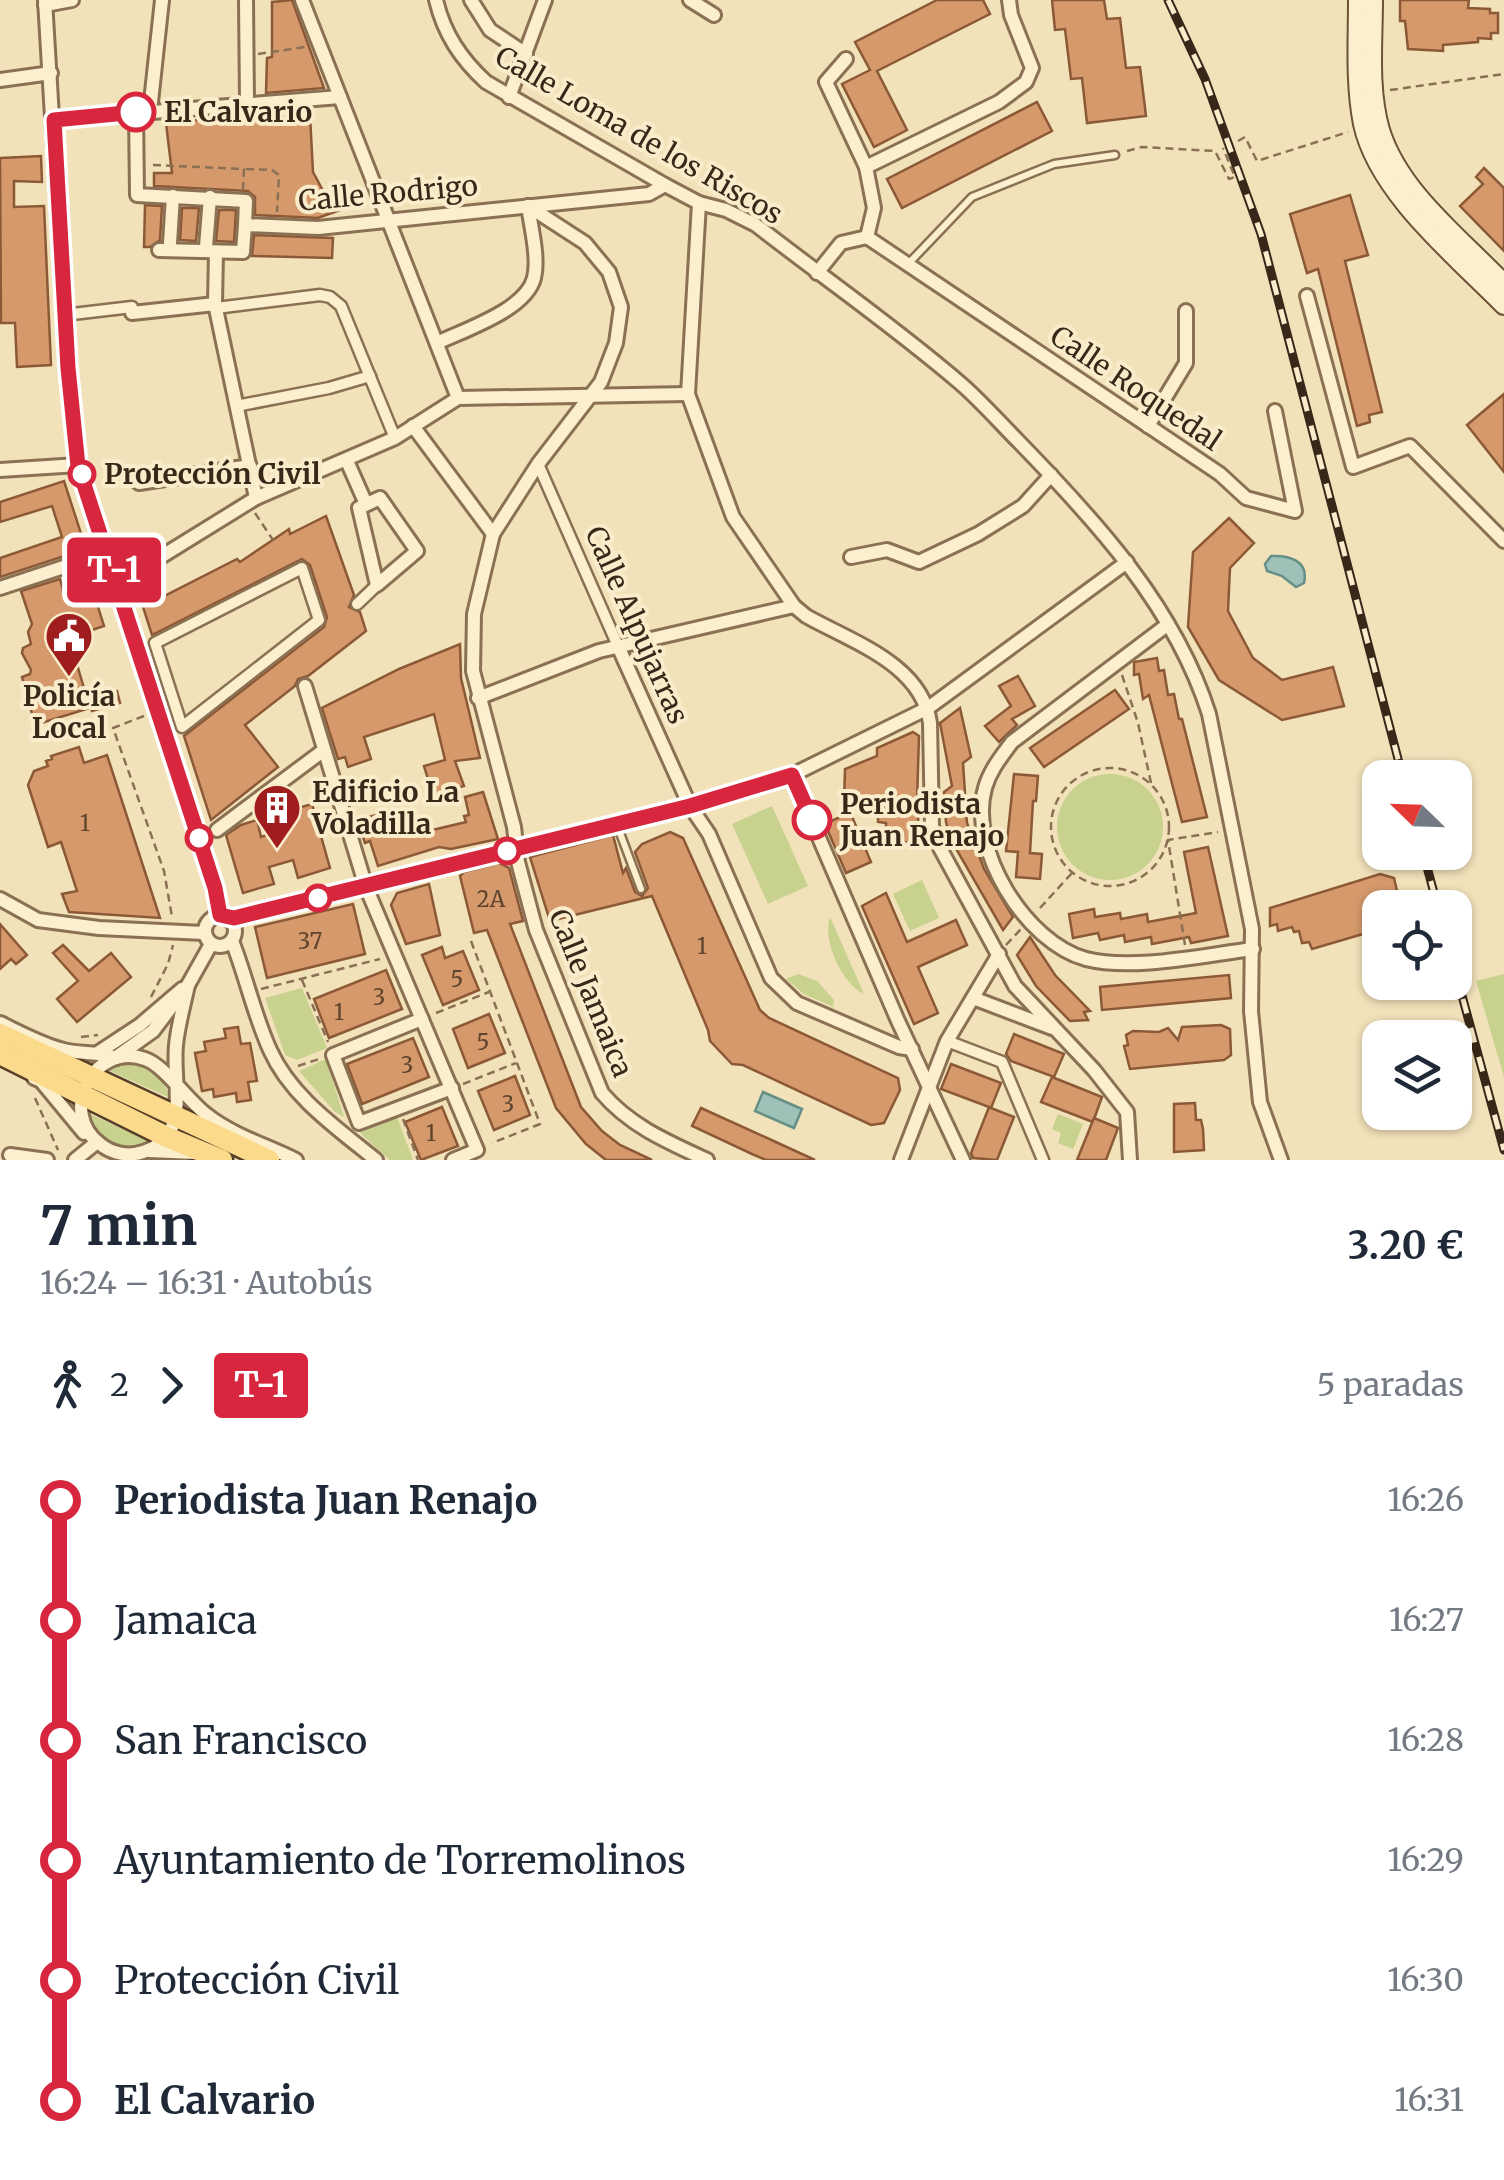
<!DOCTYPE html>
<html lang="es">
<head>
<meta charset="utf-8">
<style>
  body { margin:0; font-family:Merriweather,serif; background:#f2f2f3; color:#1f2937; height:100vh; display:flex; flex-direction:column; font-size:38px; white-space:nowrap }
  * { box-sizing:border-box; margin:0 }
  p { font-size:32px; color:#747a83 }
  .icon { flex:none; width:55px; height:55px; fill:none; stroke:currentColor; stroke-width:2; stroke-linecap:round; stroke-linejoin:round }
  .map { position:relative; height:1160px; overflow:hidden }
  .drawer { display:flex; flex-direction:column; background:#fff; flex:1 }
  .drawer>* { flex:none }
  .badge { padding:0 20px; border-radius:8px; font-size:35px; line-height:65px }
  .needle { width:65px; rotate:293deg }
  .controls { position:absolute; left:1362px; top:760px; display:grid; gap:20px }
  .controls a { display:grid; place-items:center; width:110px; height:110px; border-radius:20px; background:#fff; box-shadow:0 2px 8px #0004; font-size:50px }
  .map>.badge { position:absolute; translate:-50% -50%; box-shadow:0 0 0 5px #fff }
  .legs { display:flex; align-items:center; gap:15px; height:110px; padding:0 40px; font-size:32px }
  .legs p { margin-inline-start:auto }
  .overview { display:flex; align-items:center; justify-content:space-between; height:170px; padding:0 40px }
  h1 { font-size:55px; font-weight:700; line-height:75px }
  ul { padding:0 40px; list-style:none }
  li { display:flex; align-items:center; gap:35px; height:120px; font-size:38px }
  li i { display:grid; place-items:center; width:15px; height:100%; margin:0 12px; background:currentColor }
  li i::after { content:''; width:25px; height:25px; margin:-12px; border:8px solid; border-radius:50%; background:#fff }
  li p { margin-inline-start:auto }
  li:first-child i { background:linear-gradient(#0000 50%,currentColor 0) }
  li:last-child i { background:linear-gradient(currentColor 50%,#0000 0) }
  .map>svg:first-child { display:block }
</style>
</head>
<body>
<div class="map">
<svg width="1504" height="1160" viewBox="0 0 1504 1160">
  <rect width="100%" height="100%" fill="#f2e2ba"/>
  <g fill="#c8d18d">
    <circle cx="1110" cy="827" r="53"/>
    <path d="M772,806L808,886L768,904L732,824Z"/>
    <path d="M922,880L939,918L910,931L893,894Z"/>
    <path d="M830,917L864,994C841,983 822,940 830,917Z"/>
    <path d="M798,974L817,981L834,1000L833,1007L804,994L786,979Z"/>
    <path d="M1504,974V1077L1476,981Z"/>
    <path d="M302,988L327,1048L297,1060L285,1055L265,998Z"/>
    <path d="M326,1059L344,1117L335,1112L299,1071Z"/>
    <path d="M120,1063C144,1064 165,1072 168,1097L108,1070Z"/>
    <path d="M90,1114L144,1139L147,1143C119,1153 100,1141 88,1116Z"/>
    <path d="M1058,1114L1083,1124L1073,1149L1058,1143L1061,1133L1052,1129Z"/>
    <path d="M397,1117L413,1160H390L360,1133Z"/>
  </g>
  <g fill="#9fc2b8" stroke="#669086" stroke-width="2.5">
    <path d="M1271,556C1290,555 1309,561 1304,583L1296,587L1282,576L1267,571L1265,564Z"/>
    <path d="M763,1092L802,1109L794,1128L755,1111Z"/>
  </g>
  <g fill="#d5996b" stroke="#8c5936" stroke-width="2.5">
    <path d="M292,0L324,88L266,93L267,58L272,57V2Z"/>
    <path d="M937,0H983L990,14L877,71L907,130L874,147L842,84L870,70L855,42Z"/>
    <path d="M1052,0H1104L1107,19L1120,18L1126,68L1140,67L1146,116L1087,123L1082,78L1071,79L1065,29L1055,30Z"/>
    <path d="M1400,0H1469L1468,8L1490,9V13H1498V33H1491V39L1478,38V42L1443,45V51L1408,49L1405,21H1400Z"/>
    <path d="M1037,102L1052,131L902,208L887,179Z"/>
    <path d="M252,115V120L310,115L313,172L328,200L340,210L318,218L255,215V197L248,191L154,186V173H172L166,123Z"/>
    <path d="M41,156L42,182L14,181V207L44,206L51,365L17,367L15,323H1L0,158Z"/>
    <path d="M1484,168L1504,188V251L1460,206L1483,184L1476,177Z"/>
    <path d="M1350,195L1368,255L1345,261L1382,412L1369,415L1370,422L1357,426L1318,269L1307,273L1290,214Z"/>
    <path d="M145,205L162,206L160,240L150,247H144Z"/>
    <path d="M182,208H199L196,241L180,240Z"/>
    <path d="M219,210H236L234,242L216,241Z"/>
    <path d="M254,235L333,238L332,258L252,256Z"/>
    <path d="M1504,394V472L1467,425Z"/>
    <path d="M64,481L86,549L0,577V558L62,537L52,506L0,522V502Z"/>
    <path d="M326,516L354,595L349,607L360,612L366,631L308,676L298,679L295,686L245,725L278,767L211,820L184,736L324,627L327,617L310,565L302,559L152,635L143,607L237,559L240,562L289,529L290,534Z"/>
    <path d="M1229,518L1254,543L1230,568L1228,611L1253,658L1282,680L1333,667L1344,706L1282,720L1219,680L1188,627L1193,552Z"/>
    <path d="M60,579L63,590L69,588L73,599L93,591L104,626L69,638L90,708L35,725L22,677L30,674L31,670L22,653L23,648L31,644L28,632L32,624L21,591Z"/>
    <path d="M460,644L461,678L480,758L455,761L464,786L433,795L424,766L445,760L434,714L364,737L371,759L348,767L345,757L338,759L322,708L399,669Z"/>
    <path d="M1157,658L1159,671L1164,670L1168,695L1174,694L1179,719H1182L1207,817L1182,822L1149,695L1143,699L1139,674L1134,675V662Z"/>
    <path d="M1018,676L1035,706L1012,719L1017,725L999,742L985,726L1011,706L999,686Z"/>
    <path d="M1115,690L1129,709L1044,767L1030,748Z"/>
    <path d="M117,691L120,703L92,711L88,700Z"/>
    <path d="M960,708L971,757L963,763L967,823L984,869L1013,917L1003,930L951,840L946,822L944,792L952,786L940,723Z"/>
    <path d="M913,732L919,736L917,801L920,800L916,842L886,843V823L878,822V801L844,802L845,769L877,756V748Z"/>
    <path d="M79,747L84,763L107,755L160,918L69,912L62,894L77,891L61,842L48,847L28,785L34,771L48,766L46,761L52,759L51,756Z"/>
    <path d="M1014,774L1038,776L1036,801H1033L1030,853L1042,854L1040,879L1016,877L1018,852L1006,851Z"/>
    <path d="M483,792L498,839L451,849L439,847L378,866L370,841L365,843L357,820L395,810L398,827L415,822L416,828L422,827L424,832L466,822L464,816L469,815L465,797Z"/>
    <path d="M312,804L330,868L298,878L293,860L269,867L274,884L243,893L226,835L241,825L257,820L261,837L285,829L280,813Z"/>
    <path d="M846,814H851L871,862L846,873L825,824Z"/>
    <path d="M670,832L683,838L760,1010L769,1018L898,1078L900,1090L884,1123L871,1125L743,1065L732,1064L710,1041L708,1030L652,896L550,921L530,857L613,835L623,873L626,868L635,892L642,896L648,888L635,852L642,844Z"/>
    <path d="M1208,847L1228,936L1191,943L1189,937L1152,944L1151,937L1125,942L1124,935L1100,940L1098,933L1073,938L1069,914L1094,909L1095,917L1120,913L1121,919L1147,914L1148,922L1196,913L1184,852Z"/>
    <path d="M499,863L509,868L523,921L510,924L581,1107L602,1131L620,1145L652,1160H606L586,1144L556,1108L487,930L474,933L460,876L464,872Z"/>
    <path d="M1380,874L1394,878L1401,908H1380V929L1312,949L1309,942L1302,943L1299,931L1294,932L1292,927L1278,931L1277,924L1270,926V908Z"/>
    <path d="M429,884L440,935L406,944L391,905L397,893Z"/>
    <path d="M886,893L907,942L956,920L967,945L918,967L938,1013L914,1024L862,906Z"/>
    <path d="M353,904L365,954L267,978L255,927Z"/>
    <path d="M0,924L27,955L16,964L11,959L0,969Z"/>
    <path d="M1030,937L1055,975L1090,1011L1084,1012L1088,1020L1070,1021L1036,986L1017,955Z"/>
    <path d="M63,945L89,971L111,953L131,977L77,1022L57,999L78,981L53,953Z"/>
    <path d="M442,947L445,958L463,951L479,990L443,1005L422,955Z"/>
    <path d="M386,970L402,1009L329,1038L314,999Z"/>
    <path d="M1229,975L1231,998L1102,1010L1100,987Z"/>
    <path d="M489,1014L505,1053L468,1068L453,1029Z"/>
    <path d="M1221,1025L1230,1029L1231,1055L1224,1060L1130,1069L1124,1046L1128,1045L1126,1035L1133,1031L1159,1032L1168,1028L1178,1040L1182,1027Z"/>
    <path d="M238,1027L241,1044L250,1043L257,1081L248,1082L251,1100L237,1102L236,1093L214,1097L213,1089L202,1091L195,1053L206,1051L204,1042L226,1038L224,1029Z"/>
    <path d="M1014,1034L1064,1054L1054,1077L1011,1061L1006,1054Z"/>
    <path d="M413,1038L429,1077L362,1104L347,1064Z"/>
    <path d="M951,1064L1001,1083L991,1108L1014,1117L997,1160L973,1158L971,1153L989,1107L941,1089Z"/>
    <path d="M515,1076L530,1115L494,1130L478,1091Z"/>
    <path d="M1052,1077L1102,1097L1093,1122L1041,1102Z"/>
    <path d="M1195,1103L1196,1120H1201L1203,1129L1204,1150L1174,1152V1104Z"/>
    <path d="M442,1107L458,1146L421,1160L405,1122Z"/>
    <path d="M701,1108L778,1143L815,1160H766L752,1154L692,1126Z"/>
    <path d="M1094,1118L1118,1128L1106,1160H1077Z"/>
  </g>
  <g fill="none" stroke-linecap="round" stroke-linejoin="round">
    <g stroke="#8a7153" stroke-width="11">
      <g id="service">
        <path d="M909,263L972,197L1054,164L1115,155"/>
        <path d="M617,825L641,889"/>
      </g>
    </g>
    <g stroke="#8a7153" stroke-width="15">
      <g id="pedestrian">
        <path d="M216,308L320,295L330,297L341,306L395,438"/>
        <path d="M64,315L132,307"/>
        <path d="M236,406L329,388L370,376"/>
        <path d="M538,464L618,646"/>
        <path d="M302,568L319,620L182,727L155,643Z"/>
        <path d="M357,604L377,585"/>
        <path d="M947,1041L1002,1062L1043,1160"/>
      </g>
    </g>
    <g stroke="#8a7153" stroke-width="18">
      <g id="minor">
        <path d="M45,0L67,368L78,465L215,888L220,915"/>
        <path d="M246,0L247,103"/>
        <path d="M302,0L458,398"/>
        <path d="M436,0C444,34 461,59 486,82L665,185L699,203L726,210L756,225C824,278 895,327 960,383C981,401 1000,423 1019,442C1096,521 1175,607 1209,714L1252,929L1251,1011L1260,1102L1281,1160"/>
        <path d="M471,0L490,30L526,54"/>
        <path d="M690,0L714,15"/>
        <path d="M45,5L72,0"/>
        <path d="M846,59L826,82L866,167"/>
        <path d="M0,80L51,73"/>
        <path d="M509,97L545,0"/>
        <path d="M150,111L162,0"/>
        <path d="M136,112L137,195L246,201L245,225L318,228L649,194L665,185"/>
        <path d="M53,120L340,97"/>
        <path d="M699,203L688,394L733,517L794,606L806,616C852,642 922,664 930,723L932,826L940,848L1015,986L1094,1070L1127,1112L1130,1160"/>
        <path d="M528,206L585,243L609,272L621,307L616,343L601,382L538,464L493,534L474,614L473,671L514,827L518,862L536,930L602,1093C630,1126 668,1142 707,1160"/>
        <path d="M867,237L1220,474L1246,498L1295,511L1275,411"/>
        <path d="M170,243L173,196"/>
        <path d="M206,247L210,197"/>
        <path d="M159,250L243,252L245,225"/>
        <path d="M216,252L215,304L256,498"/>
        <path d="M817,273L841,243L867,237L874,208L866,167L999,102L1026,82L1032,68L1011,15L1009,0"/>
        <path d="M1307,296L1353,467L1410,446L1504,541"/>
        <path d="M132,313L215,304"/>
        <path d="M437,343C464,330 526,310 534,278C539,258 531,227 528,206"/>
        <path d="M413,426L493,534"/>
        <path d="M1148,426L1186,363V311"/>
        <path d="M347,461L366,504"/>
        <path d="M0,470L78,465"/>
        <path d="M139,483L250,466"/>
        <path d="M380,498L417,551L377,585L359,508Z"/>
        <path d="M851,557L887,550L919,562L978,534L1023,506L1051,475"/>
        <path d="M117,584L256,498L395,438L458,398L688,394"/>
        <path d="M0,588L109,552"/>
        <path d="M1167,625L1012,742C1001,757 990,770 985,788C968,849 1025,942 1086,959C1133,971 1204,955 1253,949"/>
        <path d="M618,646L690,806L709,834L771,978L797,1003L899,1047L912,1049"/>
        <path d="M305,686L366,887L477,1150L453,1160"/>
        <path d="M478,698L599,651L794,606"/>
        <path d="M792,775L898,1021L963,1160"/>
        <path d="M217,830L324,750"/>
        <path d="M0,899L38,920L99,928L204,933"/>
        <circle cx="220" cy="931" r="15"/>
        <path d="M229,919L690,806L792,775L928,708L1127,562"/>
        <path d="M232,941C246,976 254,1015 270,1050C291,1097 337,1128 376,1160"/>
        <path d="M188,985C184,1004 178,1025 176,1045C172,1083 192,1137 143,1152C129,1157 112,1154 100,1144C57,1112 94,1041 145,1059C164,1065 188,1101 207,1115C232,1135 268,1146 296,1160"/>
        <path d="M973,998L1052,1028"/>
        <path d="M422,1019L333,1055L359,1123L452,1088"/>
        <path d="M0,1023C19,1032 39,1043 60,1049C79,1055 97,1051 116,1058"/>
        <path d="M99,1052L140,1025L182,989"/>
        <path d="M118,1056L153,1031L188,985L211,944"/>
        <path d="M34,1078L41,1081L84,1133"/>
        <path d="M150,1151L195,1153"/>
        <path d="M10,1155L47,1160"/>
        <path d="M75,1160L97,1142"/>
        <path d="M901,1160L947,1041L999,954"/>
      </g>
    </g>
    <g stroke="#6c5236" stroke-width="22">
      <g id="secondary">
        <path d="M1358,0C1358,41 1355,83 1363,124C1378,193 1456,256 1504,305"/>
        <path d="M1373,0C1373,42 1368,89 1380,130C1399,192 1460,238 1504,284"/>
      </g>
    </g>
    <g stroke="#573f28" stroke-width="25">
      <g id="primary">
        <path d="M0,1034L269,1160"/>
        <path d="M0,1054L167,1137L222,1160"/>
      </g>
    </g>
    <g stroke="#8a7153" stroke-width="2.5" stroke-dasharray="8 5" stroke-linecap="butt">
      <path d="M258,54L305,47"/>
      <path d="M1390,90L1504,74"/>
      <path d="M1238,141L1245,137L1257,161L1348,132"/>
      <path d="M1127,151L1142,147L1215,151L1229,179L1235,177L1223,148"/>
      <path d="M153,165L244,169L243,189"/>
      <path d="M246,169L272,170L279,175L277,212"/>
      <path d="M255,513L273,540"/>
      <path d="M1122,675L1138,723L1151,783"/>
      <path d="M144,716L113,728L164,871L172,917"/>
      <circle cx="1110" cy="827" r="59"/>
      <path d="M1040,908L1072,873"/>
      <path d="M471,941L540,1124L492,1143"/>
      <path d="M1006,945L1021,929"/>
      <path d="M1185,945L1168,840L1218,832"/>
      <path d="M302,980L328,1042"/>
      <path d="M261,989L380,959"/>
      <path d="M151,997L168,964L173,945"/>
      <path d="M436,1013L489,992"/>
      <path d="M81,1037L98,1035"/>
      <path d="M298,1066L319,1059"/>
      <path d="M463,1084L516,1063"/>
      <path d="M35,1098L58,1150"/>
      <path d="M403,1119L418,1160"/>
    </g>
    <use href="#service" stroke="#fcefce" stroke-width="6"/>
    <use href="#pedestrian" stroke="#fcefce" stroke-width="10"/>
    <use href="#minor" stroke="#fcefce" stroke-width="12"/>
    <use href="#secondary" stroke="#fcefce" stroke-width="18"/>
    <use href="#primary" stroke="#fbda8c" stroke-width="20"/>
    <g stroke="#382819" stroke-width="9">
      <g id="rail">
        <path d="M1168,0L1205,79L1261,234L1403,778"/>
        <path d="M1423,852L1438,908"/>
        <path d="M1455,970L1504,1150"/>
      </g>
    </g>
    <use href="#rail" stroke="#f9ecca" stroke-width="5" stroke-dasharray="15" stroke-linecap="butt"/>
  </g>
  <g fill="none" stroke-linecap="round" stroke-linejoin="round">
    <g stroke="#fff" stroke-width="22">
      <path id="line-1" d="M136,112L54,120L68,368L78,466L215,888L220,915L234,918L690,806L792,775L812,820"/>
    </g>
    <use href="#line-1" stroke="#d7263d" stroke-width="15"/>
  </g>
  <defs>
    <g id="civic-pin" transform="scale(2.5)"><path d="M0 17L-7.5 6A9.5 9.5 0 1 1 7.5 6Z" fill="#9f1d1d" stroke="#f9ecca"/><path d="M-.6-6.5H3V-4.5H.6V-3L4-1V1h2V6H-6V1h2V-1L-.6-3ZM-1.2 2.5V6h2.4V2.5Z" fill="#fff"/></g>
    <g id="building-pin" transform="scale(2.5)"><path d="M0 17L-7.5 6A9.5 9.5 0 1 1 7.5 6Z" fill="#9f1d1d" stroke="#f9ecca"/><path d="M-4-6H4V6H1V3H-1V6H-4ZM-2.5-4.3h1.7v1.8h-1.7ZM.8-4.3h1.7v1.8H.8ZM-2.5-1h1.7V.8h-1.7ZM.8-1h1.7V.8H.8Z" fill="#fff"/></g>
  </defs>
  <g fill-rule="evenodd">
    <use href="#civic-pin" x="69" y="636"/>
    <use href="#building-pin" x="277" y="808"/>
  </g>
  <g fill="#fff" stroke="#d7263d" stroke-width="5">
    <circle cx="136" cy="112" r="18"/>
    <circle cx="82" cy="474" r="12"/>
    <circle cx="812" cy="820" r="18"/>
    <circle cx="199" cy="838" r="12"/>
    <circle cx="507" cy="851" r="12"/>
    <circle cx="318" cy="898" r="12"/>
  </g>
  <g text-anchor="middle" stroke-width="8" stroke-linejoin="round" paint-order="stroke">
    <g font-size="22" fill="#5f442e">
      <text x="85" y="831">1</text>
      <text x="491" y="907">2A</text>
      <text x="310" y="949">37</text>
      <text x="702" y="954">1</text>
      <text x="457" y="987">5</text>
      <text x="379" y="1005">3</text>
      <text x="339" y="1020">1</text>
      <text x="483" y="1050">5</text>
      <text x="407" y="1073">3</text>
      <text x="508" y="1112">3</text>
      <text x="431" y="1141">1</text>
    </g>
    <g font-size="28" font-weight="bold" fill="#382819" stroke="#f9ecca" text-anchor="start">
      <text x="164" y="122">El Calvario</text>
      <text x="104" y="484">Protección Civil</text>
      <text x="840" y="814">Periodista<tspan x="840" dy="32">Juan Renajo</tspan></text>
    </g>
    <g font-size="28" fill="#382819" stroke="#f9ecca">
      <text transform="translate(639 135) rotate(30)" y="10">Calle Loma de los Riscos</text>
      <text transform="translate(388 193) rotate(-5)" y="10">Calle Rodrigo</text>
      <text transform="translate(1136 388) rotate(34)" y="10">Calle Roquedal</text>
      <text transform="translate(637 625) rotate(66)" y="10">Calle Alpujarras</text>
      <text transform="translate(591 993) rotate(68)" y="10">Calle Jamaica</text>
    </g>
    <g font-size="28" font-weight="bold" fill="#382819" stroke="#f9ecca">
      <text x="69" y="706">Policía<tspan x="69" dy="32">Local</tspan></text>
      <text x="312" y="802" text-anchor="start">Edificio La<tspan x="312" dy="32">Voladilla</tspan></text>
    </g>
  </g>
</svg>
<div class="controls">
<a><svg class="needle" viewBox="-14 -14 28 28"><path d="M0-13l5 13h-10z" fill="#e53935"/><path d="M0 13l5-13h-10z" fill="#747a83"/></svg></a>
<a><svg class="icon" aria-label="locate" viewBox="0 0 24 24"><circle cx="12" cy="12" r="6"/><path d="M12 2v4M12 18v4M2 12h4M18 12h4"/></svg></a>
<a><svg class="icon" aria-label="layers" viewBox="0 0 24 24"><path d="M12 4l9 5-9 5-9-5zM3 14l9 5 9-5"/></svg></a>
</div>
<b class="badge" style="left:114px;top:570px;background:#d7263d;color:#fff">T-1</b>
</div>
<section class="drawer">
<div class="overview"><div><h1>7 min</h1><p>16:24 – 16:31 · Autobús</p></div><b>3.20 €</b></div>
<div class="legs"><svg class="icon" aria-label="walk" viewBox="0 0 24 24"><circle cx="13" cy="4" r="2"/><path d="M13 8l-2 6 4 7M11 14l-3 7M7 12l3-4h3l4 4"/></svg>2<svg class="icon" aria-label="forward" viewBox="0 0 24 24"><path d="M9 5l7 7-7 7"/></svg><b class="badge" style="background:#d7263d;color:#fff">T-1</b><p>5 paradas</p></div>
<ul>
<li><i style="color:#d7263d"></i><b>Periodista Juan Renajo</b><p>16:26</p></li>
<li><i style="color:#d7263d"></i><span>Jamaica</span><p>16:27</p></li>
<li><i style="color:#d7263d"></i><span>San Francisco</span><p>16:28</p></li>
<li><i style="color:#d7263d"></i><span>Ayuntamiento de Torremolinos</span><p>16:29</p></li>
<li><i style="color:#d7263d"></i><span>Protección Civil</span><p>16:30</p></li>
<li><i style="color:#d7263d"></i><b>El Calvario</b><p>16:31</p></li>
</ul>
</section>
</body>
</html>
